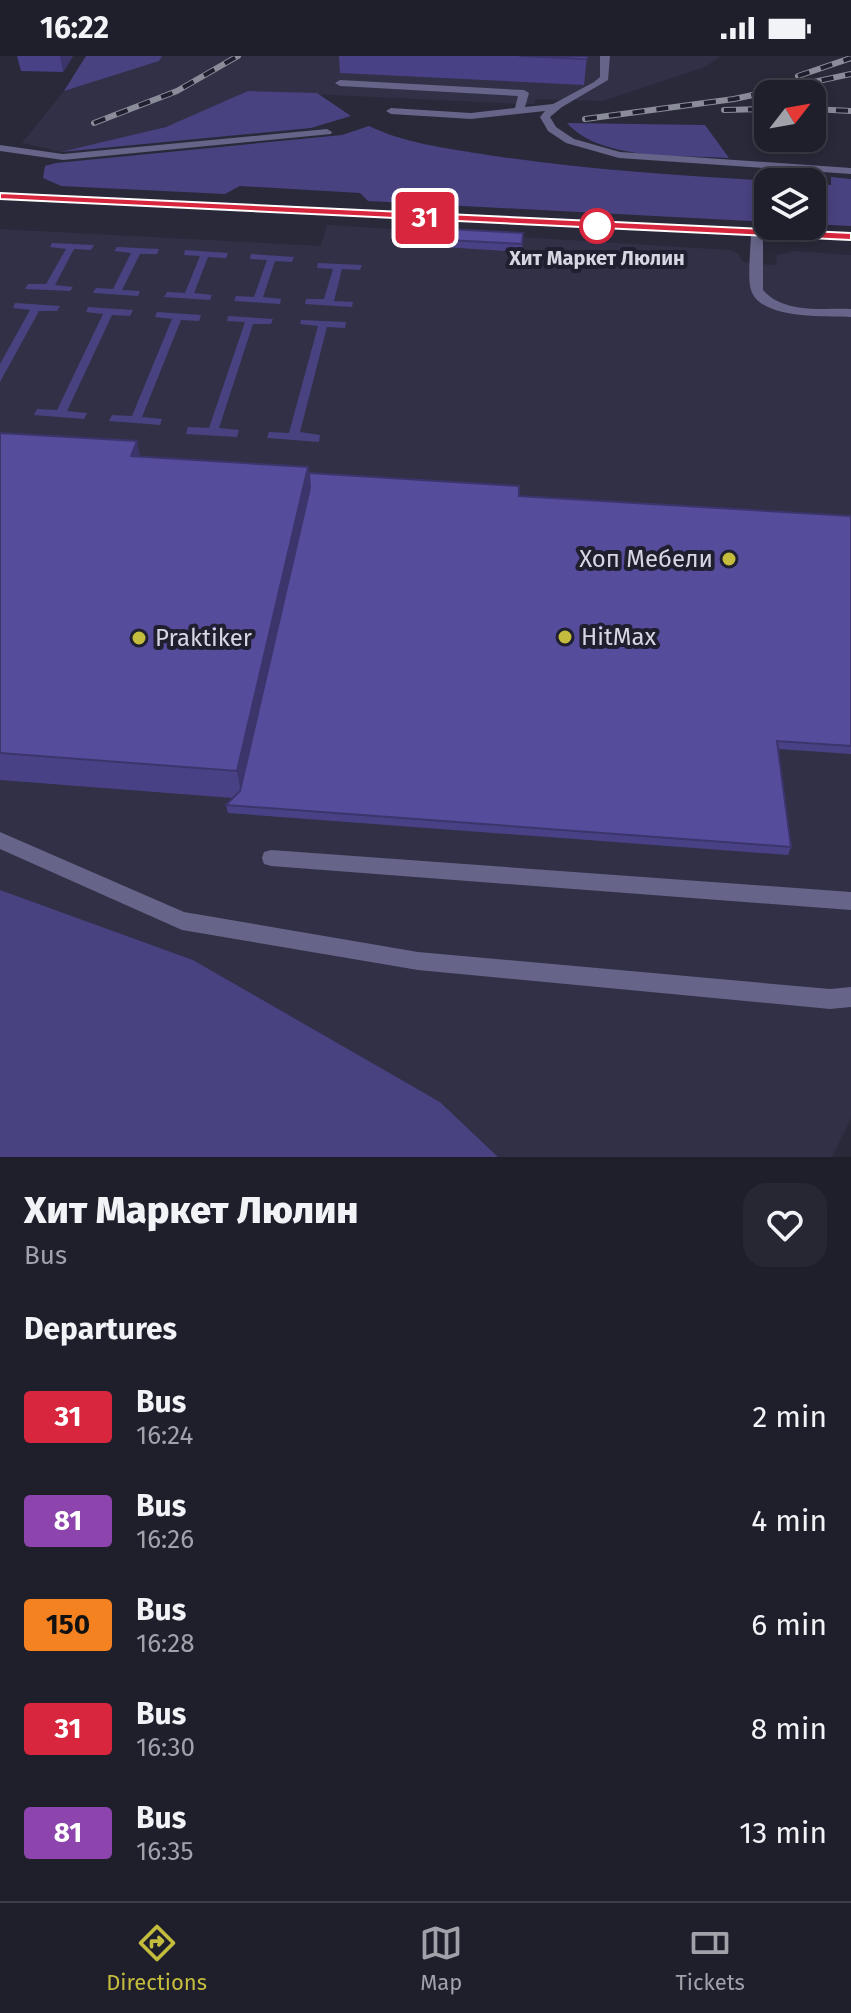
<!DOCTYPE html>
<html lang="en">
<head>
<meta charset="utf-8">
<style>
  body { margin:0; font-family:"Fira Sans",sans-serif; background:#272734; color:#f1f3f6; height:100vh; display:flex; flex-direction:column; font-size:30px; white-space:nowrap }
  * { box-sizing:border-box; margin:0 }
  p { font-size:26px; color:#a1a2a9 }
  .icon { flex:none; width:44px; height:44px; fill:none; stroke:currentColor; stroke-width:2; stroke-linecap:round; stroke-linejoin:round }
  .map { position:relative; height:1101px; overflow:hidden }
  .panel { display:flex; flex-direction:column; background:#1f1f2c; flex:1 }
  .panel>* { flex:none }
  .badge { padding:0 16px; border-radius:6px; font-size:28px; line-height:52px }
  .needle { width:52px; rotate:59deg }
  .buttons { position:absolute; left:754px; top:24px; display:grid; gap:16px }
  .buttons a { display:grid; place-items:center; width:72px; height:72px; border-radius:16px; background:#1f1f2c; box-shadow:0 4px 12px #0003,0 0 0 2px #3c3d48; font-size:40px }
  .map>.badge { position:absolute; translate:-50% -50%; box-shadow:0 0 0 4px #fff }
  h2 { padding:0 24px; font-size:30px; line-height:72px }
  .round { display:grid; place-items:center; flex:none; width:84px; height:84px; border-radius:24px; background:#272734 }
  .summary { display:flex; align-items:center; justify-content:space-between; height:136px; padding:0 24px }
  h1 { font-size:38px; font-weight:800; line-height:60px }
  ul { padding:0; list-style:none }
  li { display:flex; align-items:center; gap:24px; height:104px; padding:0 24px }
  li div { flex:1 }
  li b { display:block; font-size:30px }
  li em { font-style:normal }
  li .badge { min-width:88px; font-weight:700; text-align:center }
  .status { display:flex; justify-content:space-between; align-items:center; height:56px; padding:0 40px; background:#1f1f2c; direction:ltr }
  .status svg { height:22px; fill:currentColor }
  .dock { display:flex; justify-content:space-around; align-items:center; height:112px; border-top:2px solid #3c3d48; background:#1f1f2c; font-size:22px; color:#a1a2a9 }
  .dock a { display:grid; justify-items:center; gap:4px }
  .dock .selected { color:#c4bc3d }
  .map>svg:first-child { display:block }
</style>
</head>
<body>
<div class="status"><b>16:22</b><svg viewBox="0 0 49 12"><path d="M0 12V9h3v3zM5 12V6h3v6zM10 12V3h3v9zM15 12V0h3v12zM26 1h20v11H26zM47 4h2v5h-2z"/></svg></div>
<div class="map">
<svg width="851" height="1101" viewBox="0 0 851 1101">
  <rect width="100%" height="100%" fill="#29293a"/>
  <g fill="#313047">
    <path d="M86,0H721L705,11L603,45L536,43L534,48H521L248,35L190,63L135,80L61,96L22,87L64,35Z"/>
    <path d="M327,169L729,194L739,198L742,206L757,208L776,209L777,199L795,195L851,199V1063L832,1101H498L440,1046L193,904L0,834V173L321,190Z"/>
  </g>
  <g fill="#484280">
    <path d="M86,0H162L159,5L64,35Z"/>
    <path d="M248,35L317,37L351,60L311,72L61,96L166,71Z"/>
    <path d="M567,67L705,69L729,102C681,99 600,105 567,67Z"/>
    <path d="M369,70C404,87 445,92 482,98C584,114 686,120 788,126H768V166L368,145L360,137L240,130L225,138L61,130L43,122L45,110L56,107L342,79Z"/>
    <path d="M831,121L851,123V170L812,168V127L831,129Z"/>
    <path d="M52,187L94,189L91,194L74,193L55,229L73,231L70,235L25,233L28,228H46L66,193L50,191Z"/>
    <path d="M117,191L159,193L157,198H140L122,234L140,235L138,240L93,237L96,232L113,233L131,197L114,195Z"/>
    <path d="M185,194L228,197L226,202L208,201L194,237L212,239L210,244L164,241L167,236L185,237L200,200L184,199Z"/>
    <path d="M251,198L294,201L292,206L275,205L263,241L281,243L280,248L234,245L236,240L254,241L267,204L250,203Z"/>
    <path d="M318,207L362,209L360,214L342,213L334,245L353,246L352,251L305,248L306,243H324L333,213L317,212Z"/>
    <path d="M15,247L60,250L57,255H39L0,326V308L30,254L13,252Z"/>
    <path d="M88,251L133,254L130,260L112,259L67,355L87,357L84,363L34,359L37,353L57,354L103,258L86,256Z"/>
    <path d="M157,256L201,259L199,265L181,264L142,361L162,363L160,369L109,365L112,359L132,360L172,263L155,261Z"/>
    <path d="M228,260L273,263L271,268H253L219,372L239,374L237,381L186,378L188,371L209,372L245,266L227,265Z"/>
    <path d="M301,264L346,266L345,272L327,271L300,376L320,379L319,386L267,382L269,376L289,377L318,270L300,268Z"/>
    <path d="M0,834L193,904L440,1046L498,1101H0Z"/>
  </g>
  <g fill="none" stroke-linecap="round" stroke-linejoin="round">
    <g fill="#666488" fill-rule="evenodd">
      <path d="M600,0H610L608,24L562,51L550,61L556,71L574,83L620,96L851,112V118L619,102L566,87L548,75L540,61L545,55L471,63L391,58L386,55L391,52L471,57L515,52L518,40L340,30L335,27L340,24L524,34L529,37L525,51L553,48L594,26L600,21Z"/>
      <path d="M327,73L332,76L331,78L63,104L0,95V89L63,98Z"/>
      <path d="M757,173L763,176V234C784,258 822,252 851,253V261C827,260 760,264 751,234C747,221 751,191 751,176Z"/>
      <path d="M0,776L184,856L418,896L830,933L851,931V951L830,953L418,914L182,874L0,793Z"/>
      <path d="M271,794L851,836V854L271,810L264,808L262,802L264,796Z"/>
    </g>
    <path fill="#666488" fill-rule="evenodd" d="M0,137L851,178V184L0,143Z"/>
    <g stroke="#8b8c99" stroke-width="6">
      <g id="rail">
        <path d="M798,20L851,2"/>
        <path d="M812,53L851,55"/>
        <path d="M724,54L768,53"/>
        <path d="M585,63L734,43L851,18"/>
        <path d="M94,67L177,35L238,0"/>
      </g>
    </g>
    <use href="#rail" stroke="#201f30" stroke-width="4" stroke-dasharray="12" stroke-linecap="butt"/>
  </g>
  <g fill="#494185">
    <path d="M17,0H73L63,16L21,15Z"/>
    <path d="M339,0H587L584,29L340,17Z"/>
    <path d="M523,177L522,196L427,190V183Z"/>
    <path d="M0,377L140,401L308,411L310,432L519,440L851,460V698L778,693L791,791L788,799L228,757L226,749L233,742L0,724Z"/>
  </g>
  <g fill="#3c356c">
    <path d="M60,0H73L63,16Z"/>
    <path d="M137,385L143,415L131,400Z"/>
    <path d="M308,411L310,440L242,743L237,715Z"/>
  </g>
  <g fill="#554c9b" stroke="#3c356c" stroke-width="2">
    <path d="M519,0H587V3Z"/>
    <path d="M428,172L523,177L522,188L427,183Z"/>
    <path d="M0,377L137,385L131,400L308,411L237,715L0,697Z"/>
    <path d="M309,417L519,430V440L851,460V690L777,685L791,791L226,749L240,735L310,432Z"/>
  </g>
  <path fill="#d7263d" stroke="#fff" stroke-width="2" d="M0,137L851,177V184L0,143Z"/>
  <circle fill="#fff" stroke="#d7263d" stroke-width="4" cx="597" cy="170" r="16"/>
  <g fill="#c4bc3d" stroke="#201f30" stroke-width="3">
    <circle cx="729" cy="503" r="8"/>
    <circle cx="565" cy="581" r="8"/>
    <circle cx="139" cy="582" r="8"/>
  </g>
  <g text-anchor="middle" stroke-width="8" stroke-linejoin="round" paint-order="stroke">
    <g font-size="20" font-weight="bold" fill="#d6d7e2" stroke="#201f30">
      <text x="597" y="209">Хит Маркет Люлин</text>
    </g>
    <g font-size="24" fill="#d6d7e2" stroke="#201f30" text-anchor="start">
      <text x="713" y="511" text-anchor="end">Хоп Мебели</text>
      <text x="581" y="589">HitMax</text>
      <text x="155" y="590">Praktiker</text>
    </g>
  </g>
</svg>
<div class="buttons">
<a><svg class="needle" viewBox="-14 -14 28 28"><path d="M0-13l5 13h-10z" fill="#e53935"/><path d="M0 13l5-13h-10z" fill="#a1a2a9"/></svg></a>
<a><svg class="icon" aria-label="layers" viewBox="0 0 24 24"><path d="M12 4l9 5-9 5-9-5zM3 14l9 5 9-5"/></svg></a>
</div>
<b class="badge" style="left:425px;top:162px;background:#d7263d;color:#fff">31</b>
</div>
<section class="panel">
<div class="summary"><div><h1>Хит Маркет Люлин</h1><p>Bus</p></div><a class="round"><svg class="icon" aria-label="heart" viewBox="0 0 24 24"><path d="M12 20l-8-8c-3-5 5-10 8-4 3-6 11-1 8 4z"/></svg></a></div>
<h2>Departures</h2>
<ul>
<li><span class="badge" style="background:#d7263d;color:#fff">31</span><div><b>Bus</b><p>16:24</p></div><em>2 min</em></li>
<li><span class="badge" style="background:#8e44ad;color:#fff">81</span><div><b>Bus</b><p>16:26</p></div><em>4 min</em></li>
<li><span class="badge" style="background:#f58220;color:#111">150</span><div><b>Bus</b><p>16:28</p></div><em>6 min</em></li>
<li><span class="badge" style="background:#d7263d;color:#fff">31</span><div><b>Bus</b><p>16:30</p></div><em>8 min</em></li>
<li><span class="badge" style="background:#8e44ad;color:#fff">81</span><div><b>Bus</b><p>16:35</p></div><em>13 min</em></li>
</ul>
</section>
<nav class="dock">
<a class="selected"><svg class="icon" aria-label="directions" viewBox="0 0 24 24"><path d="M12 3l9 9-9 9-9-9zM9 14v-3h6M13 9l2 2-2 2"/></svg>Directions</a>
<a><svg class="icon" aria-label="map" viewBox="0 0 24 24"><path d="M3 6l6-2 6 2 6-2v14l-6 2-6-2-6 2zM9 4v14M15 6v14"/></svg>Map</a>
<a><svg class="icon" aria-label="tickets" viewBox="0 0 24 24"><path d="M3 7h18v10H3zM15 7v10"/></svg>Tickets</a>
</nav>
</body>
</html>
